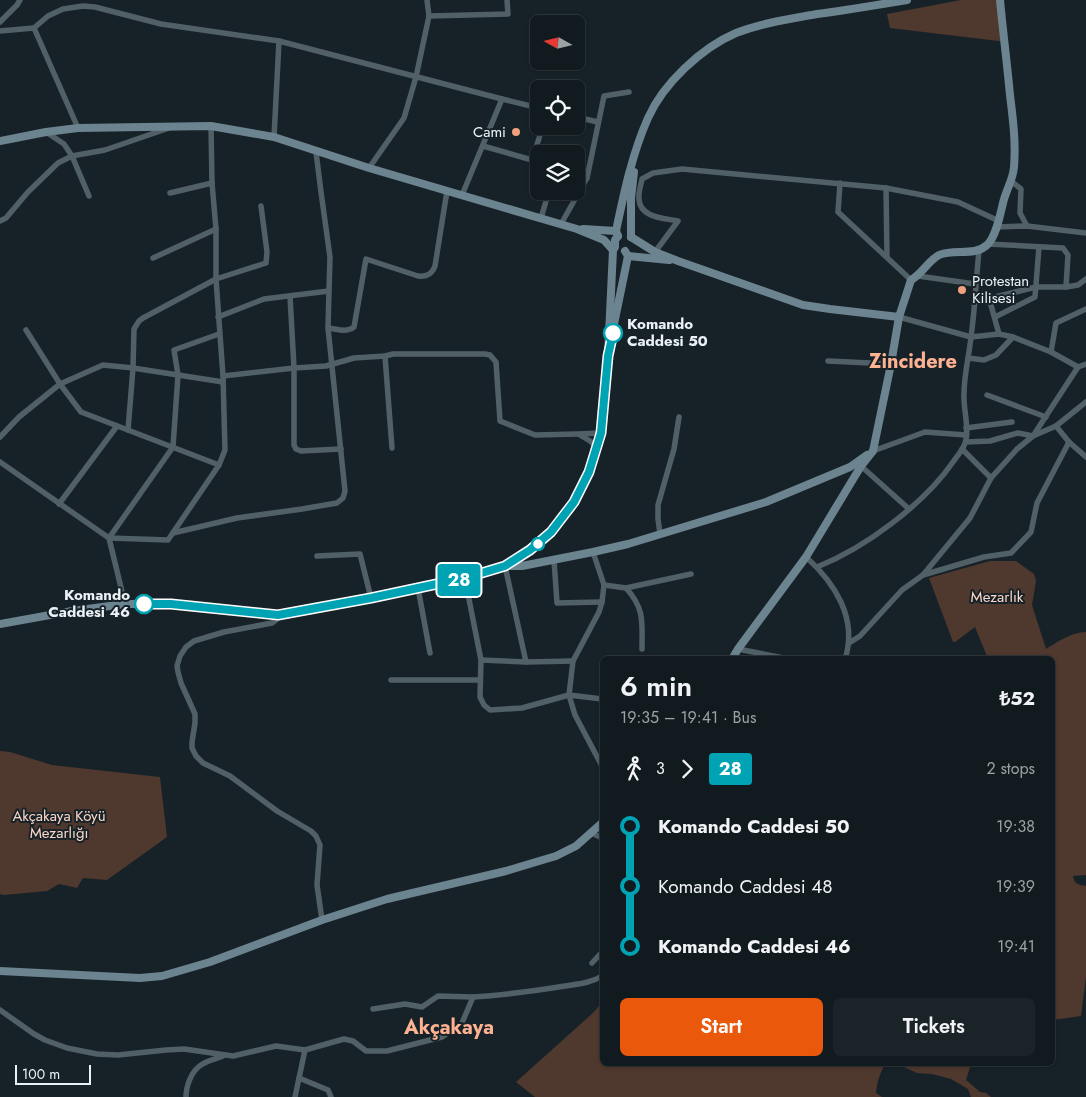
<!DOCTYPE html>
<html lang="en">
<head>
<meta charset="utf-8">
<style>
  body { margin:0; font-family:Jost,sans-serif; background:#1a2327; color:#f1f3f6; height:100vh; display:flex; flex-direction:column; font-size:19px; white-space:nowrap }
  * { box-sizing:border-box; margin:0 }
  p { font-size:16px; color:#9ca1a4 }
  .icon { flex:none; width:28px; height:28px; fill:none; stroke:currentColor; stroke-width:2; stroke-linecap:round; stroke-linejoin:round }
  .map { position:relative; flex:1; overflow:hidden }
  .side { position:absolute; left:600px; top:656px; width:455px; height:410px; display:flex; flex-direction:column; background:#111a1e; border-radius:8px; box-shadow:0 1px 4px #0004,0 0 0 1px #30383c }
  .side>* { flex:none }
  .badge { padding:0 10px; border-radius:4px; font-size:18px; line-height:32px }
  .needle { width:32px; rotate:278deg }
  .buttons { position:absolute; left:530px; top:15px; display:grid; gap:10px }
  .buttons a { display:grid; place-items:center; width:55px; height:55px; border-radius:8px; background:#111a1e; box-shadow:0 1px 4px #0004,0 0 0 1px #30383c; font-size:25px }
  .scale { position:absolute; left:15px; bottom:12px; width:76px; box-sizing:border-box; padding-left:5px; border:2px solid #ebf2f6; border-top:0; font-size:14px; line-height:18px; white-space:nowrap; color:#ebf2f6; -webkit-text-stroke:4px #172228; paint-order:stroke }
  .map>.badge { position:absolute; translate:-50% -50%; box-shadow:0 0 0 2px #fff }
  .legs { display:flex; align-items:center; gap:8px; height:55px; padding:0 20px; font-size:16px }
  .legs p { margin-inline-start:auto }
  .headline { display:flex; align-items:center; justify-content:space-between; height:85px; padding:0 20px }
  h1 { font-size:28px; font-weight:600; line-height:38px }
  .primary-button { display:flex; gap:10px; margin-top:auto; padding:10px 20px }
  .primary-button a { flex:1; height:58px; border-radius:8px; background:#ea580c; color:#fff; font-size:20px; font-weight:600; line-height:58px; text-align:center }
  .primary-button a+a { background:#1a2327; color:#f1f3f6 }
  ul { padding:0 20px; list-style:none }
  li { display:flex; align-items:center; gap:18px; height:60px; font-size:19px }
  li i { display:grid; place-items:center; width:8px; height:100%; margin:0 6px; background:currentColor }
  li i::after { content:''; width:12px; height:12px; margin:-6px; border:4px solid; border-radius:50%; background:#111a1e }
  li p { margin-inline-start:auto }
  li:first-child i { background:linear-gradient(#0000 50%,currentColor 0) }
  li:last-child i { background:linear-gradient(currentColor 50%,#0000 0) }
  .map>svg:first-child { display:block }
</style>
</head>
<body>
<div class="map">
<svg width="1086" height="1097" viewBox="0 0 1086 1097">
  <rect width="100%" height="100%" fill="#172228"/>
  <g fill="#4f382e">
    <path d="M961,0H1000L1007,42L890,28L887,14Z"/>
    <path d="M990,561H1016L1034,574L1036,581L1032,605L1046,649C1057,642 1072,632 1086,632V875L1073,876C1074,884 1079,885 1086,886V977L1081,1016L1053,1020L1052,659H988L975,627L955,642H953L929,578Z"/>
    <path d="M0,751L10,752L52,765L160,777L167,837L107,880L83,878L77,888L59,884L47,891L4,895L0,894Z"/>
    <path d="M602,1002V1064H885C880,1073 877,1082 876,1093L882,1097H535L516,1082L594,1012Z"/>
    <path d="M897,1064H971L966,1080L980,1092L986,1093L991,1097H971L968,1089L951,1079L932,1074L917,1073Z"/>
  </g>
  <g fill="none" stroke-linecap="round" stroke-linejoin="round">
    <g stroke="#516067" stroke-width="5.5">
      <path d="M429,16L508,14L507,0"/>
      <path d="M0,22L17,5L20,0"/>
      <path d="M0,31L34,28"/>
      <path d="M576,117L598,122"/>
      <path d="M78,128L34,28L48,16L63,9L83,6L95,7L161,24L279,41L502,99L539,108"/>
      <path d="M46,132L64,144L72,156L89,196"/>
      <path d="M274,137L279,41"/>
      <path d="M483,146L539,162"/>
      <path d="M316,152L321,192L330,257L329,291"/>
      <path d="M532,160L543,126"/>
      <path d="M369,168L404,118L416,77L429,16L427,0"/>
      <path d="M576,174L587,178"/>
      <path d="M1011,181L1021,189L1020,213L1027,226"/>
      <path d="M840,183L838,212L911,280"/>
      <path d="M886,188L887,257"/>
      <path d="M170,193L212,183"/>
      <path d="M462,195L502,99"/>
      <path d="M541,218L549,191"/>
      <path d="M0,221L6,218L28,192L58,163L72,156L105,150L169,128"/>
      <path d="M561,224L587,178L604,96L629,92"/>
      <path d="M996,227L1027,226L1086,233"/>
      <path d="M988,244L1063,248L1068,255L1066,287"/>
      <path d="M655,252L678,221C664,218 640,218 639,199C638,193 641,185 642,179L653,173L682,169L886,188L958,202L999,221"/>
      <path d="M153,258L216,229"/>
      <path d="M918,276L975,284"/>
      <path d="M290,296L294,368V445L296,449L301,451L341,449"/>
      <path d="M989,298L999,334"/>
      <path d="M974,302L1036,287H1066L1078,285L1086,279"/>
      <path d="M899,317L971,337L999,334L1013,337L1051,352L1078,367"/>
      <path d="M995,317L1035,297L1039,247"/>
      <path d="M328,328C337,329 347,333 354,327L366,259L418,276C427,277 432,274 435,266L447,191"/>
      <path d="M26,330L60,384L81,412L219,465"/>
      <path d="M1051,352L1056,323L1086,309"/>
      <path d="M385,356L392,448"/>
      <path d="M968,358L984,360L996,355L1013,337"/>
      <path d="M828,361L891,364"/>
      <path d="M223,376L294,368L326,366L354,358L385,356L393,354H485L490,355L496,362L500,421L535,435L578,434L601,433"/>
      <path d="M987,395L1046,417"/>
      <path d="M1056,426L1086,402"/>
      <path d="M966,428L1012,422"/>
      <path d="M128,430L133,368L134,329L139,321L143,318L216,279L266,263L267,252L261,206"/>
      <path d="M580,435L590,441L597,447"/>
      <path d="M0,437L19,417L60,384L103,365L133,368L223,382"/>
      <path d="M966,442L990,441L1018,433L1033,436L1056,426L1069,442L1086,457"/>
      <path d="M962,449L991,478"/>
      <path d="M873,451L925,432L966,435"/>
      <path d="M0,462L109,538L125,604"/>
      <path d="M861,466L909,509"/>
      <path d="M59,504L117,426"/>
      <path d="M173,533L237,518L302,509L337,503L343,498L345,491L328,328L329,291L264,299L218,317"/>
      <path d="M660,534L658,519V505L674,449L679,417"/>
      <path d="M109,538L168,540L219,465L225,450L223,376L216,279V229L212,183L211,126"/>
      <path d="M109,538L173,447L178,375L174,350L219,334"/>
      <path d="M593,552L604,585L602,602L599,612L573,661L569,695L575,715L602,766"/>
      <path d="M317,556L360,554L371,598"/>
      <path d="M806,557C835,583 858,619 845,659"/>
      <path d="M554,560L557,603L602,602"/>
      <path d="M505,566L526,662"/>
      <path d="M817,567C865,548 924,504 953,462C957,456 963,450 965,443C970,430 963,408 964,394C964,375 969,356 971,337C975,309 976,279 979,251"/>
      <path d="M923,575L970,518L991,478L1017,449L1033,436L1078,367L1086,364"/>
      <path d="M465,579L481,660L480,697L484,705L490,710L522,708L569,695L602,699"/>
      <path d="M604,585L626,588L691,574"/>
      <path d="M418,588L430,653"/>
      <path d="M626,588C645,609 642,622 642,649"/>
      <path d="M278,615L276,620L272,623L224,632L194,641L186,647L180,656L177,666L178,672L181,683L195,714V723L192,742V748L196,756L203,763L230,776L277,811L311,831L316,836L320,845L317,885L322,920"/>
      <path d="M849,643L860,636L902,590L923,575L984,557L1011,553L1031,532L1037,503L1069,442"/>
      <path d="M738,649L789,659"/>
      <path d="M481,660L526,662L573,661"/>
      <path d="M391,680H480"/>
      <path d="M592,833L602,838"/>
      <path d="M592,963L602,952"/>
      <path d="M373,1009L405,1004L422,1007L438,996L473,997"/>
      <path d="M0,1010L34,1034L45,1040L67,1048L97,1054L118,1055L166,1050L184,1049L233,1056L276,1046L305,1050L344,1039L353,1041L366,1051H387L442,1037L462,1023L473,997C504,995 534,991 565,986C578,984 591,983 602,976"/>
      <path d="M299,1078L328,1090L331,1097"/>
      <path d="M186,1097C186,1087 191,1071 201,1065C207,1061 216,1059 223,1056"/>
      <path d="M295,1097L305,1050"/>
    </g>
    <g stroke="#6c8490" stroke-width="8">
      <path d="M0,141L46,132L78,128L211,126L274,137L369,168L577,229L604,240L613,250"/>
      <path d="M583,229L616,231"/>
      <path d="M618,236L616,231C624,193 632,154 648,118C663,84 701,48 736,33C762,23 790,19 817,14C847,10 877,5 907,0"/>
      <path d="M631,237L655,252L678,261L803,305L830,309L899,317"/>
      <path d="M631,237V198L634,172"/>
      <path d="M628,256L669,260"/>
      <path d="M613,329L628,256L625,251"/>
      <path d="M505,566H522L593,552L628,544L766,502L850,467L867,455"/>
      <path d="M0,624L72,611L125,604H171L278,615L465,579L505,566L530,550L551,531L574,502L589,472L601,433L608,356L613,250L615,247V240L618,236"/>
      <path d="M732,659L738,649L806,557L861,466L873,451L891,364L899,317L911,280C922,274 928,261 939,255C954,248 974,257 987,245C996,237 1000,215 1003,203C1006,190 1013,180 1014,167C1016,143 1013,119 1010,95C1007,63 1003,32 1000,0"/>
      <path d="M0,971L140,978L162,976L210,962L322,920L387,899L506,871L556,856L576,846L602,823"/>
    </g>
  </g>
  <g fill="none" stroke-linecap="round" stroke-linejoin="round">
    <g stroke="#fff" stroke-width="11">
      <path id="line-1" d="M144,604H171L278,615L371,598L465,578L505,566L530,550L551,532L574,502L589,472L601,433L608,356L613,333"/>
    </g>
    <use href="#line-1" stroke="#00a3b4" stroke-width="8"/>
  </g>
  <g fill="#f2a17e" stroke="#172228" stroke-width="2">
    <circle cx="516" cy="132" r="5"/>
    <circle cx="962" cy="290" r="5"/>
  </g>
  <g fill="#fff" stroke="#00a3b4" stroke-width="2.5">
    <circle cx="613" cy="333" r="9"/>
    <circle cx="538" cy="544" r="6"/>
    <circle cx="144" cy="604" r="9"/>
  </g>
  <g text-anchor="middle" stroke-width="4" stroke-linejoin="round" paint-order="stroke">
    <g font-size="15" fill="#ebf2f6" stroke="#172228" text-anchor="end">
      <text x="506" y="137">Cami</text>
      <text x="972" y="286" text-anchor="start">Protestan<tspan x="972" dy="17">Kilisesi</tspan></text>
    </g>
    <g font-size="15" font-weight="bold" fill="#ebf2f6" stroke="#172228" text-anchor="start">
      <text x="627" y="329">Komando<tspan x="627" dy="17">Caddesi 50</tspan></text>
      <text x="130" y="600" text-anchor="end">Komando<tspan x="130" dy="17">Caddesi 46</tspan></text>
    </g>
    <g font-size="15" fill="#fbd6c6" stroke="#172228">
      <text x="997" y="602">Mezarlık</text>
      <text x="59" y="821">Akçakaya Köyü<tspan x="59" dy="17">Mezarlığı</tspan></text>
    </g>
    <g font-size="20" font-weight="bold" fill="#feb291" stroke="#172228">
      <text x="913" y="368">Zincidere</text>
      <text x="449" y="1034">Akçakaya</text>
    </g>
  </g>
</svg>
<div class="buttons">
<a><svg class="needle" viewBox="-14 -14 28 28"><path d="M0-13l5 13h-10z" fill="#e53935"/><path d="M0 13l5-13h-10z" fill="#9ca1a4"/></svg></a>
<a><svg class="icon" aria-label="locate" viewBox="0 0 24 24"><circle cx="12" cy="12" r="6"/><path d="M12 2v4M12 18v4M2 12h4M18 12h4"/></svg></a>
<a><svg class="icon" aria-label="layers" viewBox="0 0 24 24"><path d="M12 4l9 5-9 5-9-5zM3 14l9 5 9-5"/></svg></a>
</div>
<div class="scale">100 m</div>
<b class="badge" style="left:459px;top:580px;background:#00a3b4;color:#fff">28</b>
<section class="side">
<div class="headline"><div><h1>6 min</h1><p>19:35 – 19:41 · Bus</p></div><b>₺52</b></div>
<div class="legs"><svg class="icon" aria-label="walk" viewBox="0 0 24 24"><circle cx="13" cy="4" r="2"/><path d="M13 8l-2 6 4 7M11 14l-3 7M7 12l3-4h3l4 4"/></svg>3<svg class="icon" aria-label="forward" viewBox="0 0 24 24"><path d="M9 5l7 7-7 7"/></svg><b class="badge" style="background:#00a3b4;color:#fff">28</b><p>2 stops</p></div>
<ul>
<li><i style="color:#00a3b4"></i><b>Komando Caddesi 50</b><p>19:38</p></li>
<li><i style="color:#00a3b4"></i><span>Komando Caddesi 48</span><p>19:39</p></li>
<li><i style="color:#00a3b4"></i><b>Komando Caddesi 46</b><p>19:41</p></li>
</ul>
<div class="primary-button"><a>Start</a><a>Tickets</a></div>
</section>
</div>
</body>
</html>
